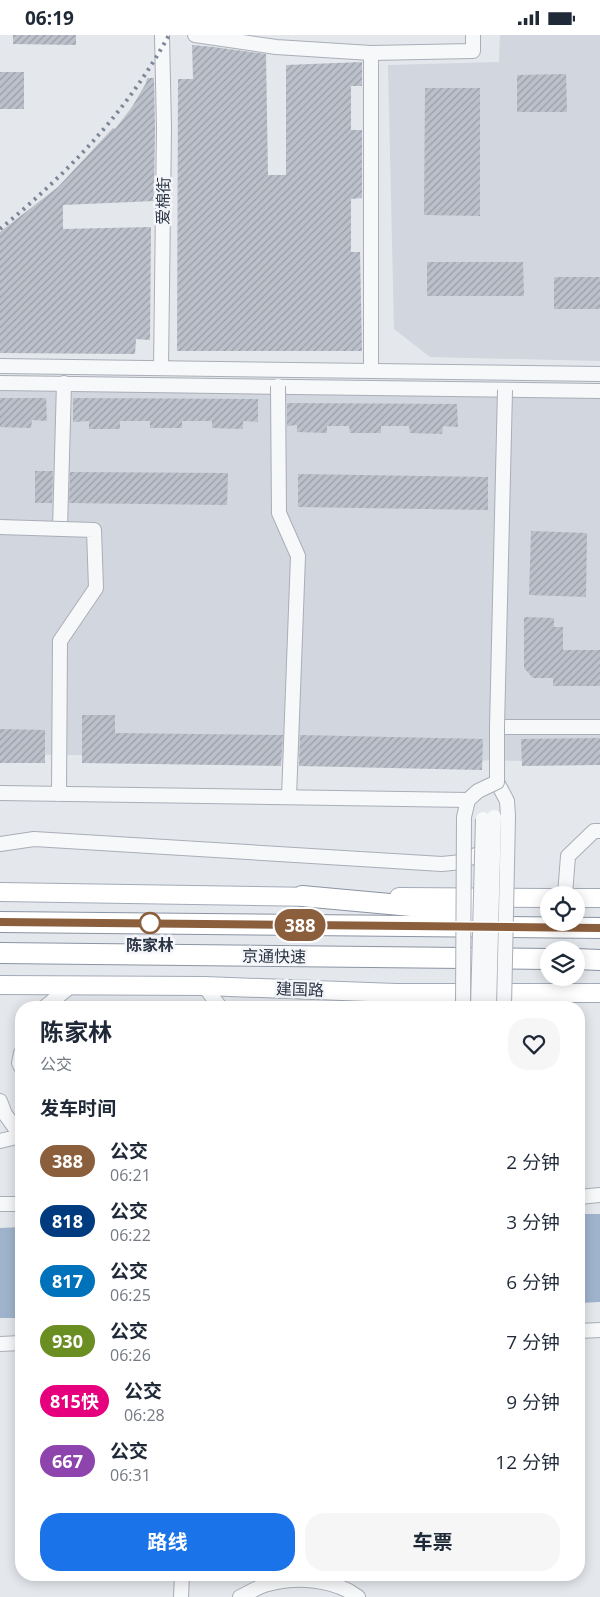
<!DOCTYPE html>
<html lang="zh">
<head>
<meta charset="utf-8">
<style>
  body { margin:0; font-family:"Open Sans","Noto Sans SC",sans-serif; background:#f6f6f7; color:#1f2937; height:100vh; display:flex; flex-direction:column; font-size:19px; white-space:nowrap }
  * { box-sizing:border-box; margin:0 }
  p { font-size:16px; color:#747a83 }
  .icon { flex:none; width:28px; height:28px; fill:none; stroke:currentColor; stroke-width:2; stroke-linecap:round; stroke-linejoin:round }
  .map { position:relative; flex:1; overflow:hidden }
  .drawer { position:absolute; left:15px; top:966px; width:570px; height:580px; display:flex; flex-direction:column; background:#fff; border-radius:20px; box-shadow:0 2px 12px #0003 }
  .drawer>* { flex:none }
  .badge { padding:0 10px; border-radius:16px; font-size:18px; line-height:32px }
  .fabs { position:absolute; left:540px; top:851px; display:grid; gap:10px }
  .fabs a { display:grid; place-items:center; width:45px; height:45px; border-radius:50%; background:#fff; box-shadow:0 2px 12px #0003; font-size:25px }
  .map>.badge { position:absolute; translate:-50% -50%; box-shadow:0 0 0 2px #fff }
  h2 { padding:0 25px; font-size:19px; line-height:45px }
  .round { display:grid; place-items:center; flex:none; width:52px; height:52px; border-radius:20px; background:#f6f6f7 }
  .head { display:flex; align-items:center; justify-content:space-between; height:85px; padding:0 25px }
  h1 { font-size:24px; font-weight:700; line-height:38px }
  .primary-button { display:flex; gap:10px; margin-top:auto; padding:10px 25px }
  .primary-button a { flex:1; height:58px; border-radius:20px; background:#1a73e8; color:#fff; font-size:20px; font-weight:700; line-height:58px; text-align:center }
  .primary-button a+a { background:#f6f6f7; color:#1f2937 }
  ul { padding:0; list-style:none }
  li { display:flex; align-items:center; gap:15px; height:60px; padding:0 25px }
  li div { flex:1 }
  li b { display:block; font-size:19px }
  li em { font-style:normal }
  li .badge { min-width:55px; font-weight:700; text-align:center }
  .status { display:flex; justify-content:space-between; align-items:center; height:35px; padding:0 25px; background:#fff; direction:ltr }
  .status svg { height:14px; fill:currentColor }
  .map>svg:first-child { display:block }
</style>
</head>
<body>
<div class="status"><b>06:19</b><svg viewBox="0 0 49 12"><path d="M0 12V9h3v3zM5 12V6h3v6zM10 12V3h3v9zM15 12V0h3v12zM26 1h20v11H26zM47 4h2v5h-2z"/></svg></div>
<div class="map">
<svg width="600" height="1562" viewBox="0 0 600 1562">
  <defs>
    <pattern id="building-hatch" width="6" height="6" patternUnits="userSpaceOnUse" patternTransform="scale(1.25)"><rect width="6" height="6" fill="#bbc0ca"/><path d="M-1 1l2-2M0 6l6-6M5 7l2-2" fill="none" stroke="#989da6"/></pattern>
  </defs>
  <rect width="100%" height="100%" fill="#e4e7ec"/>
  <g fill="#d2d6de">
    <path d="M500,0H600V326L430,322L394,294L388,30L499,27Z"/>
    <path d="M0,351L600,358V727L0,719Z"/>
  </g>
  <g fill="#9fb4cc">
    <path d="M579,1179H600V1267L579,1268Z"/>
    <path d="M21,1192V1283H0V1193Z"/>
  </g>
  <g fill="url(#building-hatch)">
    <path d="M13,0H76V10L13,9Z"/>
    <path d="M192,10L214,12L266,19L268,140H286V30L362,27V51H351V95H362V163L351,164V217H360L362,316H177L178,44H193Z"/>
    <rect x="0" y="37" width="24" height="37"/>
    <path d="M566,39L567,77H517V40Z"/>
    <path d="M147,43H154L155,93L154,166L63,170V194L151,192L150,305L136,304L135,319L0,318V197L58,152L113,93L115,94L132,72L146,48Z"/>
    <path d="M425,53H480V181L424,180Z"/>
    <path d="M427,227H523L524,261H427Z"/>
    <rect x="554" y="242" width="46" height="32"/>
    <path d="M0,363H46L47,386L32,385L31,393L0,392Z"/>
    <path d="M73,363L258,364V387L243,386V394L212,393V386H182V393H150V386H120V394H89V386L73,387Z"/>
    <path d="M287,368L457,369L458,392L443,391L442,399L410,398L409,391H381V398H350L349,391H327V398L297,397V390L287,391Z"/>
    <path d="M35,436H53L52,468H35Z"/>
    <path d="M70,437L228,438L227,470L69,468Z"/>
    <path d="M298,439L488,442V475L298,472Z"/>
    <path d="M531,496L587,498L586,562L529,560Z"/>
    <path d="M524,582L554,583V592H563V615H600V651H553V643H533L524,633Z"/>
    <path d="M82,680H115V698L283,700L281,731L82,728Z"/>
    <path d="M0,694L45,695V728H0Z"/>
    <path d="M300,700L483,704L482,735L299,731Z"/>
    <path d="M600,703V730L522,731L521,704Z"/>
  </g>
  <g fill="none" stroke-linecap="round" stroke-linejoin="round">
    <g stroke="#a9aeb7" stroke-width="16">
      <g id="minor">
        <path d="M195,0L276,12L371,18L473,16V0"/>
        <path d="M0,331L600,339"/>
        <path d="M161,333L164,93L162,0"/>
        <path d="M371,336V18"/>
        <path d="M0,348L600,356"/>
        <path d="M60,494L64,348"/>
        <path d="M497,692H600"/>
        <path d="M497,747L507,766L508,781"/>
        <path d="M0,809L34,804L442,829L462,827L482,817"/>
        <path d="M565,860L568,821L594,796H600"/>
        <path d="M204,951L220,972"/>
        <path d="M45,972L72,950"/>
        <path d="M386,972L396,958"/>
        <path d="M21,1018L19,1028L21,1032"/>
        <path d="M0,1066L5,1079L21,1101"/>
        <path d="M0,1106L21,1101"/>
        <path d="M579,1162L600,1160"/>
        <path d="M0,1169H21"/>
        <path d="M579,1296L600,1295"/>
        <path d="M0,1309L21,1308"/>
        <path d="M181,1562L182,1540"/>
        <path d="M240,1562C249,1558 259,1551 268,1549C297,1541 334,1544 358,1562"/>
      </g>
    </g>
    <g stroke="#a3abb8" stroke-width="20">
      <g id="major">
        <path d="M0,857L316,862"/>
        <path d="M399,862L549,863"/>
        <path d="M576,863H600"/>
        <path d="M0,950L204,951L396,958H600"/>
      </g>
    </g>
    <g stroke="#8b94a3" stroke-width="22">
      <g id="highway">
        <path d="M302,861L499,879"/>
        <path d="M0,887L600,893"/>
        <path d="M0,918L549,924"/>
        <path d="M576,924L600,925"/>
      </g>
    </g>
    <use href="#minor" stroke="#f7f8fa" stroke-width="14"/>
    <use href="#major" stroke="#fff" stroke-width="18"/>
    <use href="#highway" stroke="#fff" stroke-width="20"/>
    <path stroke="#7d8696" stroke-width="4" stroke-dasharray="2.5 5" stroke-linecap="butt" d="M0,194C67,139 127,77 169,0"/>
    <g stroke="#a9aeb7" stroke-width="16" stroke-linecap="butt">
      <g id="minor-bridge">
        <path d="M278,351L279,478L298,521L289,762"/>
        <path d="M0,492L94,495L96,553L60,606L59,759"/>
        <path d="M0,758L468,765"/>
        <path d="M463,972L464,782L468,765L478,756L497,747V692L505,355"/>
        <path d="M478,972L483,784"/>
        <path d="M489,972L494,782"/>
        <path d="M504,972L508,781"/>
      </g>
    </g>
    <use href="#minor-bridge" stroke="#f7f8fa" stroke-width="14"/>
  </g>
  <g fill="none" stroke-linecap="round" stroke-linejoin="round">
    <g stroke="#fff" stroke-width="11">
      <path id="line" d="M0,887L600,893"/>
    </g>
    <use href="#line" stroke="#8b5e3c" stroke-width="8"/>
  </g>
  <circle fill="#fff" stroke="#8b5e3c" stroke-width="2.5" cx="150" cy="888" r="10"/>
  <g text-anchor="middle" stroke-width="5" stroke-linejoin="round" paint-order="stroke">
    <g font-size="16" fill="#2b3445" stroke="#f4f6f9">
      <text transform="translate(163 166) rotate(-89)" y="6">爱棉街</text>
      <text transform="translate(274 921) rotate(1)" y="6">京通快速</text>
      <text transform="translate(300 954) rotate(2)" y="6">建国路</text>
    </g>
    <g font-size="16" font-weight="bold" fill="#2b3445" stroke="#f4f6f9">
      <text x="150" y="916">陈家林</text>
    </g>
  </g>
</svg>
<div class="fabs">
<a><svg class="icon" aria-label="locate" viewBox="0 0 24 24"><circle cx="12" cy="12" r="6"/><path d="M12 2v4M12 18v4M2 12h4M18 12h4"/></svg></a>
<a><svg class="icon" aria-label="layers" viewBox="0 0 24 24"><path d="M12 4l9 5-9 5-9-5zM3 14l9 5 9-5"/></svg></a>
</div>
<b class="badge" style="left:300px;top:890px;background:#8b5e3c;color:#fff">388</b>
<section class="drawer">
<div class="head"><div><h1>陈家林</h1><p>公交</p></div><a class="round"><svg class="icon" aria-label="heart" viewBox="0 0 24 24"><path d="M12 20l-8-8c-3-5 5-10 8-4 3-6 11-1 8 4z"/></svg></a></div>
<h2>发车时间</h2>
<ul>
<li><span class="badge" style="background:#8b5e3c;color:#fff">388</span><div><b>公交</b><p>06:21</p></div><em>2 分钟</em></li>
<li><span class="badge" style="background:#003b80;color:#fff">818</span><div><b>公交</b><p>06:22</p></div><em>3 分钟</em></li>
<li><span class="badge" style="background:#0072bc;color:#fff">817</span><div><b>公交</b><p>06:25</p></div><em>6 分钟</em></li>
<li><span class="badge" style="background:#6b8e23;color:#fff">930</span><div><b>公交</b><p>06:26</p></div><em>7 分钟</em></li>
<li><span class="badge" style="background:#e6007e;color:#fff">815快</span><div><b>公交</b><p>06:28</p></div><em>9 分钟</em></li>
<li><span class="badge" style="background:#8e44ad;color:#fff">667</span><div><b>公交</b><p>06:31</p></div><em>12 分钟</em></li>
</ul>
<div class="primary-button"><a>路线</a><a>车票</a></div>
</section>
</div>
</body>
</html>
